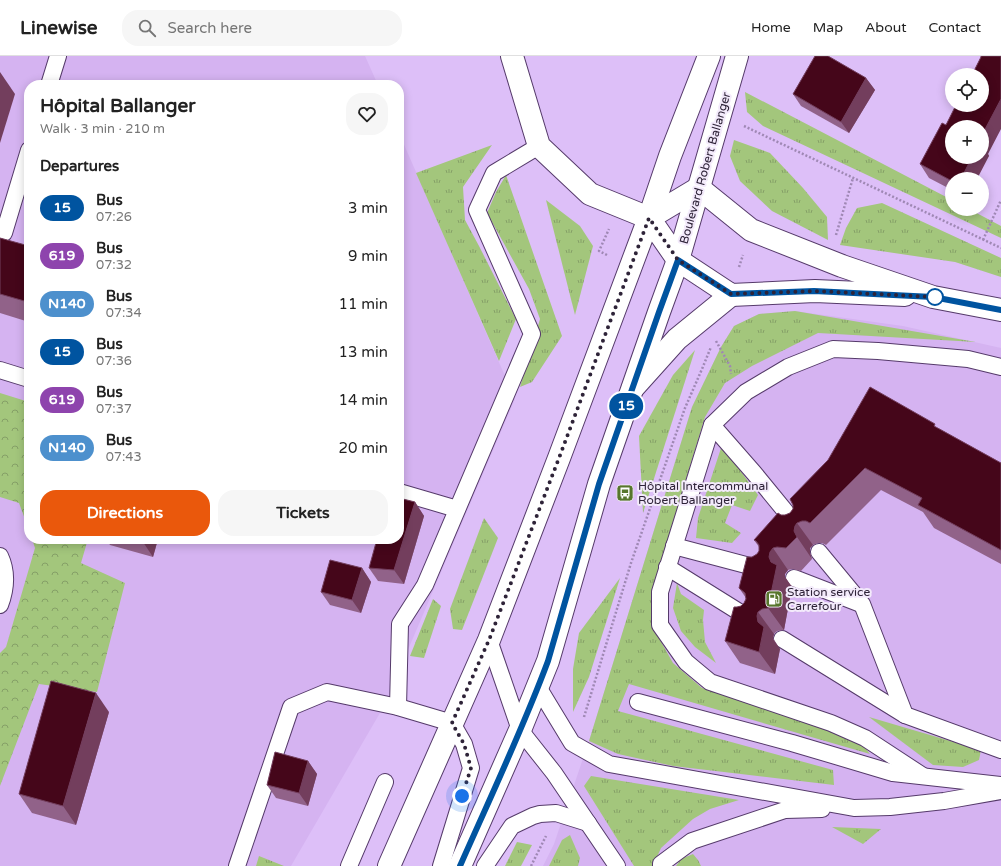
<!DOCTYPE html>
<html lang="en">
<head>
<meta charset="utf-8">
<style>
  body { margin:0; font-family:"Varela Round",sans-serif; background:#f6f6f6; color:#222; height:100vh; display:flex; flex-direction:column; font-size:15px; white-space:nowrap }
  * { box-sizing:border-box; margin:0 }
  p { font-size:13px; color:#767676 }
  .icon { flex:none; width:22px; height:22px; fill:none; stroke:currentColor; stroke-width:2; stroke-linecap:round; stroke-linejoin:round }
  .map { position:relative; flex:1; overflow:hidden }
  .details { position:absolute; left:24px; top:24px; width:380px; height:464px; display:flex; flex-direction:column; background:#fff; border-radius:16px; box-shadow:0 2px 10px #0003 }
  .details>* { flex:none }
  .badge { padding:0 8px; border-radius:13px; font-size:14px; line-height:26px }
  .tools { position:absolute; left:945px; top:12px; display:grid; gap:8px }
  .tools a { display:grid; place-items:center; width:44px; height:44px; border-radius:50%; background:#fff; box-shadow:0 2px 10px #0003; font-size:20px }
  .you { position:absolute; width:20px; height:20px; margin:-10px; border:3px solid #fff; border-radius:50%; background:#1a73e8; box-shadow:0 0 0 6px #1a73e833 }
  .map>.badge { position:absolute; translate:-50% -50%; box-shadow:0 0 0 2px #fff }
  h2 { padding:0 16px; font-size:15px; line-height:36px }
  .round { display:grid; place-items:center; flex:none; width:42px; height:42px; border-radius:16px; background:#f6f6f6 }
  .headline { display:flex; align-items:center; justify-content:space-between; height:68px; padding:0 16px }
  h1 { font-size:19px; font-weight:700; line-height:30px }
  .button { display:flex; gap:8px; margin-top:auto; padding:8px 16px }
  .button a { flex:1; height:46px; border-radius:16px; background:#ea580c; color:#fff; font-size:16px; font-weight:700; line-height:46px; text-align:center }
  .button a+a { background:#f6f6f6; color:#222 }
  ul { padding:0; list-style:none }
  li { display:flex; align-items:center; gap:12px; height:48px; padding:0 16px }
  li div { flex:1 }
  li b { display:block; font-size:15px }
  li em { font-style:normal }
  li .badge { min-width:44px; font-weight:700; text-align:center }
  header { display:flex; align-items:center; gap:24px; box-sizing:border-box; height:56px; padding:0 20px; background:#fff; border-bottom:1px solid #e0e0e0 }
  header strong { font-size:19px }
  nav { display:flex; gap:22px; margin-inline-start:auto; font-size:14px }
  .search { width:280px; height:36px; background:#f6f6f6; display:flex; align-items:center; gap:10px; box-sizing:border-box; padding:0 14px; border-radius:16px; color:#767676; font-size:15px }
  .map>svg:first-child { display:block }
</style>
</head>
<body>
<header>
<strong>Linewise</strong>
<div class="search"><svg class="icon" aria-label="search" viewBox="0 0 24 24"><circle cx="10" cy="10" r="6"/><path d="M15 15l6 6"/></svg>Search here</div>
<nav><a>Home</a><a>Map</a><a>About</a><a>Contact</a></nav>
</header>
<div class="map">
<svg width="1001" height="810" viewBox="0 0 1001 810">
  <defs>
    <pattern id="grass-tufts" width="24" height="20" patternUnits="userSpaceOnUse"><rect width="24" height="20" fill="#a3c67c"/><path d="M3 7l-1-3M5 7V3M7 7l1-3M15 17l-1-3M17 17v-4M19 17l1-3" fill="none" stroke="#85a067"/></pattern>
    <pattern id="forest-crowns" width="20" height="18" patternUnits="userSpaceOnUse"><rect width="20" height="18" fill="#a3c67c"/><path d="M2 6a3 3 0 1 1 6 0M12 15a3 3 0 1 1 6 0" fill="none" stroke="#85a067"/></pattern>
  </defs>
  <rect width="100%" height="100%" fill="#ddbff8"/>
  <g fill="#d5b3f1">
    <path d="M0,0H365L378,29H29V483H399V77L515,343L384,650L291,810H0Z"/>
    <path d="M795,255L903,270L1001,292V810H543L554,788L591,679L692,351L721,291L734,270L759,258Z"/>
  </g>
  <g fill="url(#grass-tufts)">
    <path d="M745,36L952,144V153H969L1001,170V182L763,70L747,56Z"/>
    <path d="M734,84L770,97L803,132L827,161L828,184L772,155L740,125L730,100Z"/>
    <path d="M492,89L463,131L465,164L479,190L516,263L499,305L416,117Z"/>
    <path d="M506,119L562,280L532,326L520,331L540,263L529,233L487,157L496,136Z"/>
    <path d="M546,144L580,170L593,190L575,259Z"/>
    <path d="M882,147L1001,202V221L955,206L840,189L846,172L857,152Z"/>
    <path d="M795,255L976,286L818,277L752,310L725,327L705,361L651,538L655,575L673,607L702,632L831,667L852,676L870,698L629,628L618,655L833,714L834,729L673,710L618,698L589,685L692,351L721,291L734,270L759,258Z"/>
    <path d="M695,294L643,457L639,380L673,319Z"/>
    <path d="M724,383L737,410L758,439L750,455L732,449L725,467L741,477L732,487L696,482L698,462Z"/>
    <path d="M484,462L498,482L462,574L453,573L450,553Z"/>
    <path d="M620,522L589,621L573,656V613L579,577Z"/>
    <path d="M677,527L681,538L704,554L703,564L705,586L716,607L695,591L681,575L673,552Z"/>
    <path d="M433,543L441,550L424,602L410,600Z"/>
    <path d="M869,661L981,694L979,704L963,711L933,709Z"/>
    <path d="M591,720L739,744L710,753L693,763L661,792L653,810H634L584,730Z"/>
    <path d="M832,771L881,773L863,788Z"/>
    <path d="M570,779L580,802L578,810H549L562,784Z"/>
    <path d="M517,786L532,789L521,810H505Z"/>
    <path d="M693,798L698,804L701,810H676L681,803Z"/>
    <path d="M259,800L284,810H256Z"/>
  </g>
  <g fill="url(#forest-crowns)">
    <path d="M0,337L29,346V474L19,447L0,441Z"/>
    <path d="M32,483H88L81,507L125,527L97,636L39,628L0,730V597L6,591L35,492Z"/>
  </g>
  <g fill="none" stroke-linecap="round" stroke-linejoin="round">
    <g stroke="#553a6a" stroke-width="18">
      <g id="lane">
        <path d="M49,29L58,0"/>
        <path d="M4,177L29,94"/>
        <path d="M0,314L29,323"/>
        <path d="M712,369L754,417L799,472"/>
        <path d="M399,436L457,453"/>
        <path d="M674,490L765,514"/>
        <path d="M819,496L862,548L905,659L1001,694"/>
        <path d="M0,500C7,515 6,533 0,549"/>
        <path d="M667,511L752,564"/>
        <path d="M794,522L861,548"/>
        <path d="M782,583L905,659"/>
        <path d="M489,584L520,674L554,717L617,810"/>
        <path d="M538,631L572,687L609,708L854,752L890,751L944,745L1001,735"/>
        <path d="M638,646L792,687L893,717L1001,729"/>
        <path d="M398,651L400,568L425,529L532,278L477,154L494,117L539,90"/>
        <path d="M923,720L865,682L831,667L710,626L686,606L660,569V536L712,369L746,336L788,311L833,293L878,295L968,303L1001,311"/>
        <path d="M237,810L291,651L327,636L398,651L452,667L464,688L471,712L441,810"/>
        <path d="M349,810L385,726"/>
        <path d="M485,810L512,770L533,760L540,758L556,757L588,767"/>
        <path d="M661,810V808L692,785L785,754L822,753"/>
      </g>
    </g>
    <g stroke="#553a6a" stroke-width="24">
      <g id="street">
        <path d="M512,0L539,90L590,138L649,162"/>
        <path d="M649,162L699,132L751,174L842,210L933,241L1001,254"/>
        <path d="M649,162L678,204L731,239L815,235L905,239"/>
        <path d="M633,332L677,283L731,239"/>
      </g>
    </g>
    <g stroke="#553a6a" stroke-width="24">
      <g id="secondary">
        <path d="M389,810L489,584L559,402L649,162L670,100L709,0"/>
        <path d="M460,810L520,674L548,605L599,428L659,256L678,204L737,0"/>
      </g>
    </g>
    <g stroke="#9f88b4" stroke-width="2.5" stroke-dasharray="2 2" stroke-linecap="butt">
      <path d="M744,70L1001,192"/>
      <path d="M836,179L853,122"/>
      <path d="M983,184L1001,144"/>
      <path d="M607,199L599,195L609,173"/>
      <path d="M739,211L743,199"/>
      <path d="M716,285L730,310L731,318"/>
      <path d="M584,661L631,507L685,352L702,313L711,291"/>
      <path d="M531,810L546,780"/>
    </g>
    <use href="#lane" stroke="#fff" stroke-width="16"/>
    <use href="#street" stroke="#fff" stroke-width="22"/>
    <use href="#secondary" stroke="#fff" stroke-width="22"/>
  </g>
  <g fill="#916289">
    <path d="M1001,0L988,98L989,100L952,123V134L929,122L920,108L946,69L981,1Z"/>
    <path d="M866,22L875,34L849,77L801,50L793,38Z"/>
    <path d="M0,182L29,190V266L0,257Z"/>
    <path d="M938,372L1001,407V508L934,472L923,456L881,434L826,489L822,487H818L813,489L810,492V497L812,503L801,515L792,513L788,514L785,518V521L792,531L784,574L777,575L774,578L773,582L780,593L775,618L740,607L725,585L737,551L741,550L744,547L746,542L739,532L752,501L757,498L759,495V491L754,484L781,459H785L790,457L793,453Z"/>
    <path d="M415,446L424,460L404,528L378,525L369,512Z"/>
    <path d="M106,483H158L153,501L110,489Z"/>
    <path d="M362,512L371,526L361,557L330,549L321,536Z"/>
    <path d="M109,656L76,769L32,757L19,738Z"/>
    <path d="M308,705L317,718L308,750L276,742L267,729Z"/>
  </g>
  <g fill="#733e5d">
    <path d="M0,16L15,38L0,87Z"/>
    <path d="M866,22L875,34L849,77L841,66Z"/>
    <path d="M1001,42V73L988,98L989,100L977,123H961L972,101H982V79Z"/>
    <path d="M415,446L424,460L404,528L394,514Z"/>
    <path d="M797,467L813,489L810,492V497L812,503L797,481L794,475L795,470Z"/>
    <path d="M141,483H158L153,501Z"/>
    <path d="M773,492L788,514L785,518V521L792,531L784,574L768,552L771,506L769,501L770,496Z"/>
    <path d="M362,512L371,526L361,557L352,544Z"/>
    <path d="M758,556L774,578L773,583L780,593L775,618L759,596L758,566L757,560Z"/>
    <path d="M96,637L109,656L76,769L63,750Z"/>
    <path d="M308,705L317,718L308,750L299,737Z"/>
  </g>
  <g fill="#45061a" stroke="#733e5d">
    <path d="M815,0H828L866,22L841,66L793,38Z"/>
    <path d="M981,0H1001V43L982,79V71H952V101H972L961,123H952V125L920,108L942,67L946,69L956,49H982V19H972L981,1Z"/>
    <path d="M0,182L29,190V242L28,246L0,238Z"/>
    <path d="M870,331L935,368L934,370L1001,407V494L918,449L922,442L865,412L810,467L806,465H802L797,467L795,470L794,475L797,481L786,492L777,491L773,492L770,496L769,501L771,506L777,509L768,552L762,553L758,556L757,560L758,566L764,571L759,596L725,585L734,551H737L741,550L744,547L746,543L745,537L739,532L747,501H752L757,498L759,495V489L756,485L754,484L778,457L781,459H785L790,457L793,453V449L790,443L828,404Z"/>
    <path d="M399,442L415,446L394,514L369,512L377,483H399Z"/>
    <path d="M330,504L362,512L352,544L321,536Z"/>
    <path d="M51,625L96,637L63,750L19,738Z"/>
    <path d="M275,696L308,705L299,737L267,729Z"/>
  </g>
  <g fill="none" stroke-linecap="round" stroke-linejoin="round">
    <g stroke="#fff" stroke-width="9">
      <path id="line" d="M460,810C490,742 522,675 548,605L599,428L659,256L678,204L731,238L814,235L933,241L1001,254"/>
    </g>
    <use href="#line" stroke="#0054a0" stroke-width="6"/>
    <path stroke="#2e2338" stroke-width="4" stroke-dasharray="0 7.2" d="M462,740L471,712L464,688L452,667L489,584L559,402L649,162L678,204L731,238L814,235L935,241"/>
  </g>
  <defs>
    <g id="bus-square" transform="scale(0.9)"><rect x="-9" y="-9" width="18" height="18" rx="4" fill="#57762c" stroke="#f3eafb"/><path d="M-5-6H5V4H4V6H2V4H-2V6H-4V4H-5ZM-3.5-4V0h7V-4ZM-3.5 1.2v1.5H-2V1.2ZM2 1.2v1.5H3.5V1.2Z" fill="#fff"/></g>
    <g id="fuel-square" transform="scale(0.9)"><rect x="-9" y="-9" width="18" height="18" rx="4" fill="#57762c" stroke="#f3eafb"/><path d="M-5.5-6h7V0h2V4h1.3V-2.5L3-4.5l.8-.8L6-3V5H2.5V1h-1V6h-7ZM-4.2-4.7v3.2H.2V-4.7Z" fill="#fff"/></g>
  </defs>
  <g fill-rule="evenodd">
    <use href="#bus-square" x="625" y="437"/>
    <use href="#fuel-square" x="774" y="543"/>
  </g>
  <circle fill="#fff" stroke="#0054a0" stroke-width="2" cx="935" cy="241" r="8"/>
  <g text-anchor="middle" stroke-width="4" stroke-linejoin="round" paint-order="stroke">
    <g font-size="12" fill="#2e2338" stroke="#f3eafb">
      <text transform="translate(705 112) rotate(-74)" y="4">Boulevard Robert Ballanger</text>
    </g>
    <g font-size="12" fill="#2e2338" stroke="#f3eafb" text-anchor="start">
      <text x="638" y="434">Hôpital Intercommunal<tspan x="638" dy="14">Robert Ballanger</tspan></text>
      <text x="787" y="540">Station service<tspan x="787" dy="14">Carrefour</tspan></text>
    </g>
  </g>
</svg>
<div class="tools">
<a><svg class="icon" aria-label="locate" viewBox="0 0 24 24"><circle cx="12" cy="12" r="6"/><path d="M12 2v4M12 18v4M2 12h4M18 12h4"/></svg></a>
<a>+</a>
<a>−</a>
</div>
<div class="you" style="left:462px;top:740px"></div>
<b class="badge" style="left:626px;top:350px;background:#0054a0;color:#fff">15</b>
<section class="details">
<div class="headline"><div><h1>Hôpital Ballanger</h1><p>Walk · 3 min · 210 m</p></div><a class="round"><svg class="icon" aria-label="heart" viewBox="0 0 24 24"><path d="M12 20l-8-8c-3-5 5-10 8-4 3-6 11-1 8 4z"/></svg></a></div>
<h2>Departures</h2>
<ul>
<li><span class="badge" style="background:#0054a0;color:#fff">15</span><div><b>Bus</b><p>07:26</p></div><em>3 min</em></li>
<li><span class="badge" style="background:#8e44ad;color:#fff">619</span><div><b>Bus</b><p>07:32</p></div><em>9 min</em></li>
<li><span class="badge" style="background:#4d90cd;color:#fff">N140</span><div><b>Bus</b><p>07:34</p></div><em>11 min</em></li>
<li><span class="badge" style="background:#0054a0;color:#fff">15</span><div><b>Bus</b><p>07:36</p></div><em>13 min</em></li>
<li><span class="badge" style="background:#8e44ad;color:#fff">619</span><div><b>Bus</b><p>07:37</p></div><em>14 min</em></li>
<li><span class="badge" style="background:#4d90cd;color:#fff">N140</span><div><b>Bus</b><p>07:43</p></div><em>20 min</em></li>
</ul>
<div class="button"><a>Directions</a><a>Tickets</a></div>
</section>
</div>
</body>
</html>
